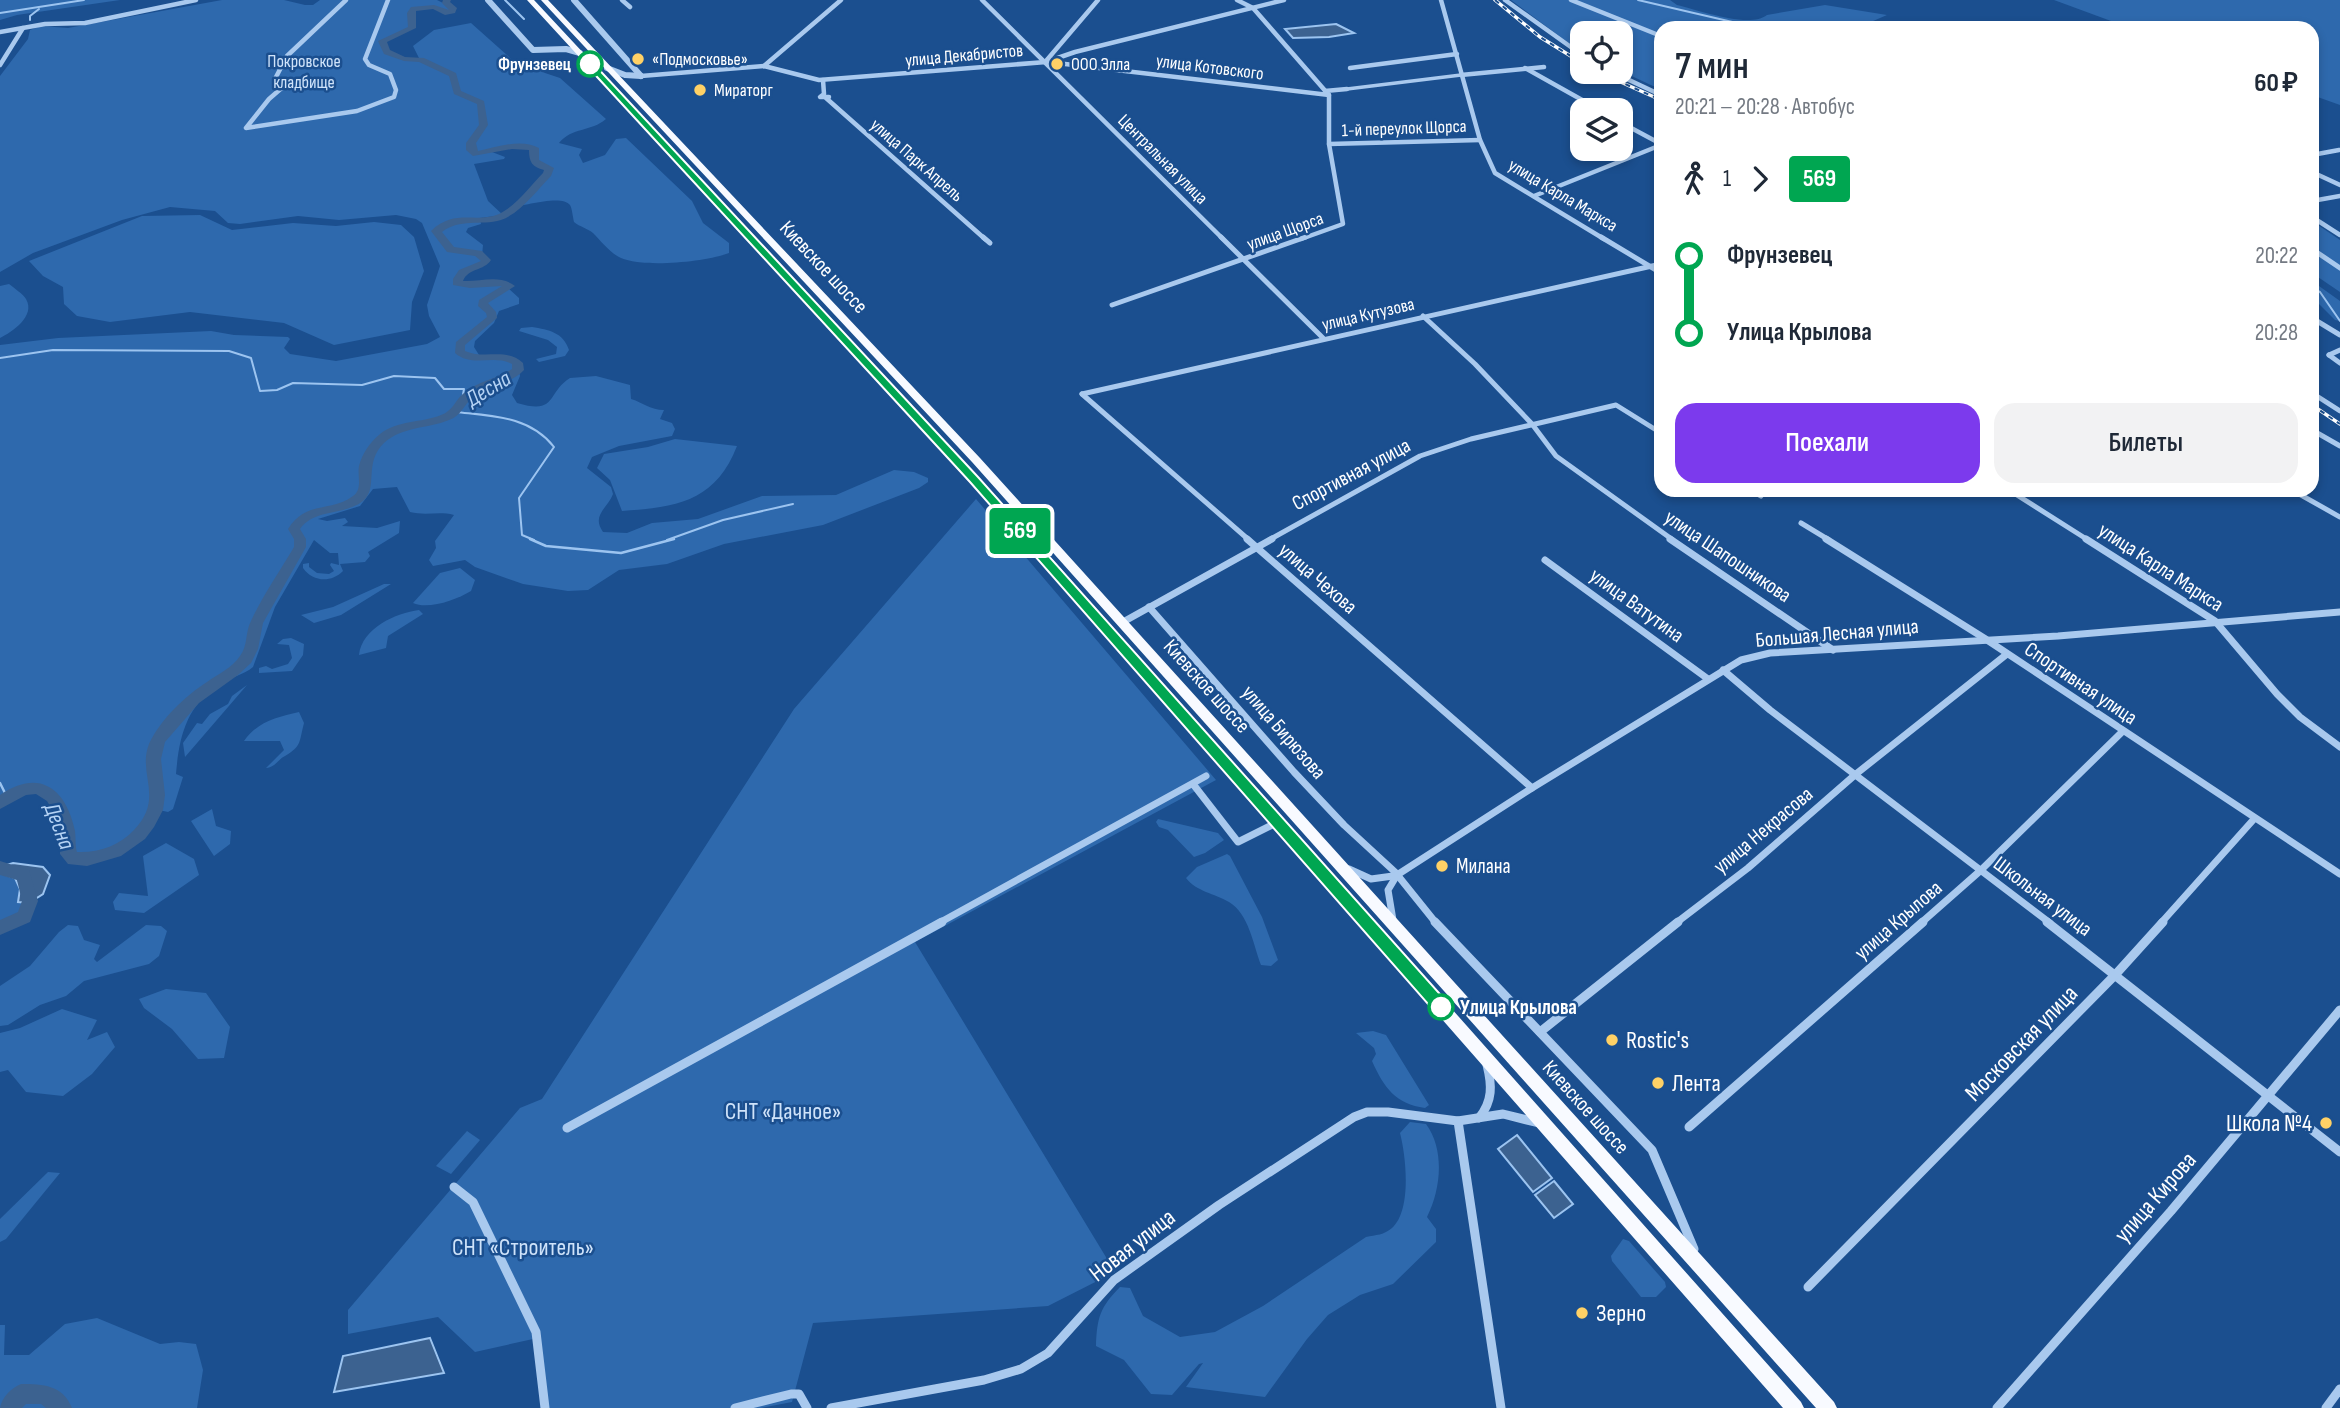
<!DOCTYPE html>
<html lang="ru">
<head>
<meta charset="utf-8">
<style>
  body { margin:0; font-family:"Sofia Sans Condensed",sans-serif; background:#f2f2f3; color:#1f2937; height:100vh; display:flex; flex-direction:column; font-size:26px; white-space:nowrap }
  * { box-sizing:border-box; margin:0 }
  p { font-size:23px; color:#747a83 }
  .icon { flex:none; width:38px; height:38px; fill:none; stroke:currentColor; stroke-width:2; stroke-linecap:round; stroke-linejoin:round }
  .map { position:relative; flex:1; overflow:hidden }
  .sheet { position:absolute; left:1654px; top:21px; width:665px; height:476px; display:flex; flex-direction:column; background:#fff; border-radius:21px; box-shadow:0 4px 10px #0003 }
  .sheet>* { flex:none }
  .badge { padding:0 14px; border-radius:5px; font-size:24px; line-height:46px }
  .controls { position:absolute; left:1570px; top:21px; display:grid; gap:14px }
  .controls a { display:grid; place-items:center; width:63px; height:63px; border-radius:14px; background:#fff; box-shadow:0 4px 10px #0003; font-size:35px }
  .map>.badge { position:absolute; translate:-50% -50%; box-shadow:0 0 0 4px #fff }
  .legs { display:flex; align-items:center; gap:10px; height:77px; padding:0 21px; font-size:23px }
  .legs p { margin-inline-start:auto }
  .head { display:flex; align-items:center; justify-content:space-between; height:119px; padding:0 21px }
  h1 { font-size:38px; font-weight:600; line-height:52px }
  .primary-button { display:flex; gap:14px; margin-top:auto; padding:14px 21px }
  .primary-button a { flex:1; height:80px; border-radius:21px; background:#7c3aed; color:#fff; font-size:28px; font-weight:600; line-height:80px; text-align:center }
  .primary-button a+a { background:#f2f2f3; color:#1f2937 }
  ul { padding:0 21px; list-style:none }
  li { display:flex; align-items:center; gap:24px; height:77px; font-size:26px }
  li i { display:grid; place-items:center; width:10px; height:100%; margin:0 9px; background:currentColor }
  li i::after { content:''; width:18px; height:18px; margin:-9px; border:5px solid; border-radius:50%; background:#fff }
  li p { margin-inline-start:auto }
  li:first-child i { background:linear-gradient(#0000 50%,currentColor 0) }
  li:last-child i { background:linear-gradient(currentColor 50%,#0000 0) }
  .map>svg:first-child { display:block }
</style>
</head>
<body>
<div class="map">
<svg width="2340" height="1408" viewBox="0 0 2340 1408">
  <rect width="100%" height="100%" fill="#1b4f8f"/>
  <g fill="#2e69ad">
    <path d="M0,0H120L17,15L0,20Z"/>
    <path d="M222,0H284L305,5H313L320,0H437L453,8L452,11L445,13L434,7L414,9L412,13V28L383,41L387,52L404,59L420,60L413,46L434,30L471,23L517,64L532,62L545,73L560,78L606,119C591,132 572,127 559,143L582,149L579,155L583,163L605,155L616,139L626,138L692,201L703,223L729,243V253C705,262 644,268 621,258C610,253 601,241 593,233C587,228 580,227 574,222C573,218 572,208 570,205C562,194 524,206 511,207L548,174L549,168L539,166L534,161V148L512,146L492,152L505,157L504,159L474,164L488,201L503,215L480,218L481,224L468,228L466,232L483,245L482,256L486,262L465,270L456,282L469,286L507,283L510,286L508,288L519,298V304L499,311L494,323L475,341L474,347L479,355L477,358H509L518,363L520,376L512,395L517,403C558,415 546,393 570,378L596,376L630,385L631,399C644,403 650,410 664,410L660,419L672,423L675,429L672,436L619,446L592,457L587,468L611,487L613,494C608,508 591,515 603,532L627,533L652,523L698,519L762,496L836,495L894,470L914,472L928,478V482L919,488L823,525L724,544L667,564L619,570L588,590L568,591L523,584L475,567L465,560L433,566L429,560L436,548L435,541L454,515C439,511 426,516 410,512L397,487L373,489L360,506L318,519L327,521L345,518L348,522L342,526L377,528L400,521L399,533L368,552L370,556L365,562L340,564L343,571C331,583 313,582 303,568V564L309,563V567L317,573L329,574L334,571L330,565L331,563L339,565L338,553H330L314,540L275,607L253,667C244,675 230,677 219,684C186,706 179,738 176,774L183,777L173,809L168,812L159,810C162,794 168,778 154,766C155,776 160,788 158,798C151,838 111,863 73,859L68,854C67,847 69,840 68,833C61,791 36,774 0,803V345L58,338L211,331L234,335L288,337L290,339L284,348L290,354L336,361L427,344L440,337L429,316L427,305L440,266L422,223L416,219L396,215L339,220L298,216L240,224L228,223L215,211L170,207L122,220L33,253L0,272V76L28,39L30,30L41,26L68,28Z"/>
    <path d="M1511,0H1670L1677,5C1699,10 1749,29 1767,15L1825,5L1887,15L1857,28H1661V86H1653L1621,71L1620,33H1582V53Z"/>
    <path d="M2054,0H2340V105L2312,95V28H2122L2111,21Z"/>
    <path d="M200,215L232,230L293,223L336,226L374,222L401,225L414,237L424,271L412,302L410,330L334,345L284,323L190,312L110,322L77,316L64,304L63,287L43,276L29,261L142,216Z"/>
    <path d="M2312,221L2340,240V292L2312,273Z"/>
    <path d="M2312,281L2340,301V321L2335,320L2312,297Z"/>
    <path d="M9,284C14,288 23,294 26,299C36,316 12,332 0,338V286Z"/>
    <path d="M532,327C549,330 563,332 569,350L565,356L539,362L536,359L556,354L557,347L548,340L519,331L521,328Z"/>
    <path d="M675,439L737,446C715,502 677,507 622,511L610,480L597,468L604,454L648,447Z"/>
    <path d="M976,499L1216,780L915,942L1115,1272L1048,1306L813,1323L792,1402L761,1408H542L533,1339L475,1352L438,1317L348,1334V1310L520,1108L542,1099L794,709Z"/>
    <path d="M460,568L475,580L471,591C456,600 428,610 413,603L440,573Z"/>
    <path d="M384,584H391L341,615L314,623L301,615L333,607Z"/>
    <path d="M419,610L423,614L388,636L386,648L359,655C362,628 396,613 419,610Z"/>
    <path d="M291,638L304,644L303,655L292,671L259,673V668L266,666L272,669L288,664L292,658L289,645L277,644L283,639Z"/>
    <path d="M247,685L185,757L183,743L197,723L202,724L210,714L228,704L232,696Z"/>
    <path d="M299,712L304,723C299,742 302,746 285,756C277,760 276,767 266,768L284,750L280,741H244C257,722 277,717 299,712Z"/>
    <path d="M212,809L216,826L231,831L230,844L214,856L191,821Z"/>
    <path d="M1158,819L1218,833L1224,840L1205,853L1194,857L1168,830L1159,827L1156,822Z"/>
    <path d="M166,843L194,859L199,875L144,913L115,910L113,902L119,893L148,896L143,856Z"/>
    <path d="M1227,854L1230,856L1262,917L1278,960L1271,966L1261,965C1253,944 1249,914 1229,902C1214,893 1197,892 1186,878L1197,867Z"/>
    <path d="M0,868L24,875L30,901L24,917L0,928Z"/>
    <path d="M68,925L78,926L84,940L100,945L94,959L97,962L146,925L161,926L167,931L159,956L149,964L84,981L66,996L40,1005L8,1025L0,1026V986L30,966L59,932Z"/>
    <path d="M166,989L206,993L230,1027L224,1058L198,1059L172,1029L144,1008L139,999Z"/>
    <path d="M62,1009L97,1020L87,1040L107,1032L115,1047L92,1074L63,1096L26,1092L8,1070L0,1072V1033L20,1028Z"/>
    <path d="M1373,1031L1386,1035L1429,1105L1425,1108C1396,1104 1384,1088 1372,1061L1376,1054L1374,1048L1356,1033Z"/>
    <path d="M1410,1122L1426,1124C1445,1150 1441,1189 1427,1217L1436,1229V1242L1393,1284L1360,1295L1328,1315L1307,1339L1265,1397L1186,1387L1203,1363L1199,1364L1172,1395L1151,1394L1124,1360L1096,1346C1097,1318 1100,1307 1120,1287L1130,1288L1143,1316L1180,1337L1215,1332L1263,1306L1366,1237C1376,1235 1384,1235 1392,1228C1412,1210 1406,1156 1400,1133Z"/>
    <path d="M467,1131L480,1140L451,1174L436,1166Z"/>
    <path d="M48,1172L60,1173L6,1239L0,1242V1219Z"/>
    <path d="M1623,1239L1629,1241L1665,1282L1666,1287L1656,1297H1641L1612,1261L1611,1256Z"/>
    <path d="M97,1318L160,1344L179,1342L196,1344L203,1370L197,1408H0V1325H5L4,1355H29L65,1324Z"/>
  </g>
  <g fill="#3c6290" stroke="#9cc4f0" stroke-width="2">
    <path d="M1336,24L1354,33L1329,37L1293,38L1285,29Z"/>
    <path d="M13,863L43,867L50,875L43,894L29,903L18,902L20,889L15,878L0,873V867Z"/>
    <path d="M1517,1135L1552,1178L1533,1192L1498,1149Z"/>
    <path d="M1554,1181L1573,1204L1554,1218L1535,1195Z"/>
    <path d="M430,1338L444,1373L334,1392L343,1356Z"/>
  </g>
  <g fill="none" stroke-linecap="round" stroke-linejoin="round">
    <g stroke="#9cc4f0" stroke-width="2">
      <path d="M505,0L524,19"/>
      <path d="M1638,0L1741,24L1838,28"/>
      <path d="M0,13L84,0"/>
      <path d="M30,20V16L39,9"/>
      <path d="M2312,288L2320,292L2340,321"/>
      <path d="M0,358L53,350L229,351L251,358L260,391L277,390L293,383L362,385L394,376L435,378L444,389H464L462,400"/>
      <path d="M456,412C492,416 530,416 554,447L519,498L522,535L534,540"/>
      <path d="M667,540L723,520L793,504"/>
    </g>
    <g stroke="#9cc4f0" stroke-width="2.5">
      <path d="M530,539L546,546L621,553L674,539"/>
      <path d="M0,783L7,797"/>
    </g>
    <g fill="#3c6290" fill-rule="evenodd">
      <path d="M443,0H451L450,2L457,8L455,13L445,15L433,9L416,11V28L387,42L390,50L405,57L424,58L456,73L461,91L484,101L488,125L476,143L478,151C497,147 521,138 539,148V160L554,168L551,176C537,190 521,213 501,220C480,226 460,218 442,232L454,247L482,251L491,260C484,271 468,268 463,281C480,282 500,274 515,286L488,303L496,312L497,318L465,345V351C485,360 506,347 523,363L524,370C510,385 487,385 472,398C463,406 461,416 449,420C427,429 403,426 384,443C363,463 379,488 363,501C344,516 315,508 300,529L306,539V547L263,623L258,649L251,663L238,675L199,703L165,742L161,759L165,795L163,810L154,827L145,839L121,856L87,866L68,864L60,854V833L57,818L47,801L36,794L26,795L0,809V795C39,768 66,788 75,831C76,838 75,846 77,852C98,853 119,846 134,830C165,798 137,774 149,744C160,720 185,696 207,682C218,674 232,668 240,656C248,646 245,632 251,621C263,595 280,571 294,547V539L288,529C306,500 330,513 353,496C363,489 357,476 359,466C362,454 370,442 380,434C398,420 421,423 441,415C453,411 455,400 464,393C478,381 498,379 512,369V364C494,354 472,368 455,353L456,342L487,317L486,313L478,306L479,300L502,286L470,288L453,285V279L459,270L481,261L475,256L447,252L431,231C455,208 475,224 499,214C516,206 530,186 543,173L544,170C532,167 529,162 529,150L512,149L473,156L466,150V143L479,125L477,104L454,94L449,76L419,62L404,61L384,54L378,41L408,27L407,13L411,7L434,5L449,10L442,3Z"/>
      <path d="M0,861L29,870L38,901L30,922L0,935V920L18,912L22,901L17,880L0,875Z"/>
      <path d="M21,1384C43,1384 63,1385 72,1408H46L41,1404H26L22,1408H0C2,1397 11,1388 21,1384Z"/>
    </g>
    <path stroke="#a9c9ee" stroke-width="3.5" d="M1347,89L1461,75"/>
    <g stroke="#a9c9ee" stroke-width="4.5">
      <path d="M346,0L287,56L276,77L284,86L269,99L246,128L357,111L394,97L396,90L390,74L369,65L365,59L388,0"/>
      <path d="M622,0L630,7"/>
      <path d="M982,0L1223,239"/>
      <path d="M1237,0L1253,8L1328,94"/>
      <path d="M1441,0L1480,140L1495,173L1604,239"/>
      <path d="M1505,0L1582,55"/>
      <path d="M1571,0L1661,36"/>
      <path d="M0,32L45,24L85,23L196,0"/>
      <path d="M1046,61L1098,0"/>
      <path d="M1048,62L1329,95"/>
      <path d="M0,65L23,28"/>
      <path d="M764,66L841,0"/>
      <path d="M1350,68L1457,54"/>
      <path d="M1525,68L1600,110"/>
      <path d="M1612,72L1661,95"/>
      <path d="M1461,75L1544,67"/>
      <path d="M641,76L764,66L819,80L1046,62L1075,52L1284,0"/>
      <path d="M823,80L824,94L820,97H829"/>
      <path d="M1325,91L1347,89"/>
      <path d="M826,98L985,239"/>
      <path d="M1620,122L1661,144"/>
      <path d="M1329,144L1480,140"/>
      <path d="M2312,155L2339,150"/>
      <path d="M2312,172L2340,185"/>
      <path d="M1534,196L1661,145"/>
      <path d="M2312,201L2340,196"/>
      <path d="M2312,217L2340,235"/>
      <path d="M1301,239L1343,224L1329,144V95"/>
    </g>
    <g stroke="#a9c9ee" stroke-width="5">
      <path d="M983,237L990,243"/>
      <path d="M1221,237L1323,338"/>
      <path d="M1601,237L1661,273"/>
      <path d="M2312,249L2340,268"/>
      <path d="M1112,305L1306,237"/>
      <path d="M1423,316L1475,364L1532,424L1556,456L1673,540"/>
      <path d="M2312,318L2340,335"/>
      <path d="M2329,355L2340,363"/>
      <path d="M2329,355L2340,350"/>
      <path d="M2312,393L2340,411"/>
      <path d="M1082,394L1249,540"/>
      <path d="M1082,394L1661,264"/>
      <path d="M2312,430L2340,446"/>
      <path d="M1751,490L1761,496"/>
      <path d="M2009,490L2088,540"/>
      <path d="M2292,490L2340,517"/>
      <path d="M1801,523L1829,540"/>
      <path d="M1269,540L1420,456L1471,439L1616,405L1661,433"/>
    </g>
    <g stroke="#a9c9ee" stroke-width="7">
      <path d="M1247,539L1532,788"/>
      <path d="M1670,539L1833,650"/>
      <path d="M1826,539L1984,638L2340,874"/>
      <path d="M2086,539L2215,621L2277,694L2300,717L2340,747"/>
      <path d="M1545,560L1708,679"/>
      <path d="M1149,607L1294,772L1344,825L1395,872L1436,923"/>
      <path d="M1123,622L1272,539"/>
      <path d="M1723,670L1770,710L2050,923"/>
      <path d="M1193,784L1238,842L1276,823"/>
      <path d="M1349,869L1371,879L1393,876"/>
      <path d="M1393,920L1388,890L1397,875L1532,788L1741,660L1770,653L2058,636L2340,612"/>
      <path d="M939,923L1206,776"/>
      <path d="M1676,923L1748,868L1856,774L2007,654"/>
      <path d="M1921,923L1980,871L2122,732"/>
      <path d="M2161,923L2254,819"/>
    </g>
    <g stroke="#a9c9ee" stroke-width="9">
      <path d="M1435,922L1652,1150L1694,1249"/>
      <path d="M2047,922L2340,1152"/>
      <path d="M1540,1032L1678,922"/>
      <path d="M1479,1118C1493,1101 1492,1085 1487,1065"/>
      <path d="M1458,1121L1501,1408"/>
      <path d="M1689,1127L1923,922"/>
      <path d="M567,1128L942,922"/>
      <path d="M454,1187L473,1202L536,1332L545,1408"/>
      <path d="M1808,1287L2116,974L2163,922"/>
      <path d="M735,1408L791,1394H799L807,1408"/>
      <path d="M831,1408L984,1380L1021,1369L1048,1353L1114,1280L1219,1205L1354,1117L1367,1112H1388L1458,1121L1503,1114L1539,1123"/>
      <path d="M1997,1408L2171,1211L2340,1010"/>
      <path d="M2326,1408L2340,1389"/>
    </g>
    <g stroke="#a9c9ee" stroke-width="6">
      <path d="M488,0L533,50L566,49L580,53"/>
      <path d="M574,0L641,76"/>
      <path d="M607,68L625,75L641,76"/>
    </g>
    <g fill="#f8faff" fill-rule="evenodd">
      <path d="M527,0H534L1005,506L1801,1402L1804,1408H1783L997,512Z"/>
      <path d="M541,0H548L980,458L1834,1402L1837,1408H1816L972,462Z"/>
    </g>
    <g stroke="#fff" stroke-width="3.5">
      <g id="rail">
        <path d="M1495,0L1540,37L1582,63"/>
        <path d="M1598,72L1661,100"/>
        <path d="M2312,405L2340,424"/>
      </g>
    </g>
    <use href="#rail" stroke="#1b4f8f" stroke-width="2" stroke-dasharray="5" stroke-linecap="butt"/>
  </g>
  <path fill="#00a651" stroke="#fff" stroke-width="2" d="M587,62H592L978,477L1447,1002L1449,1007L1447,1012L1441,1014L1435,1012L970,482L587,66Z"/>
  <g fill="#ffd166" stroke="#1b4f8f" stroke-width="2.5">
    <circle cx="638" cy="59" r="7"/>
    <circle cx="1057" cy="64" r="7"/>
    <circle cx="700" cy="90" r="7"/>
    <circle cx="1442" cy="866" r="7"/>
    <circle cx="1612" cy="1040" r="7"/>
    <circle cx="1658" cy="1083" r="7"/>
    <circle cx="2326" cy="1123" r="7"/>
    <circle cx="1582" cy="1313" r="7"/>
  </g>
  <g fill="#fff" stroke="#00a651" stroke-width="3.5">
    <circle cx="590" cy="64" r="12"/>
    <circle cx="1441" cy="1007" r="12"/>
  </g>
  <g text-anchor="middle" stroke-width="5" stroke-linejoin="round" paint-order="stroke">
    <g font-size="18" fill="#fff" stroke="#1b4f8f">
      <text transform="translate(964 55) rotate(-5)" y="6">улица Декабристов</text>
      <text transform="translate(1210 67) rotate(7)" y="6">улица Котовского</text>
      <text transform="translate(1404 128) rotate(-2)" y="6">1-й переулок Щорса</text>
      <text transform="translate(1163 159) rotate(45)" y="6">Центральная улица</text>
      <text transform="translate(917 160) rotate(41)" y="6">улица Парк Апрель</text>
      <text transform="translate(1563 195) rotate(31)" y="6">улица Карла Маркса</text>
      <text transform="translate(1285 231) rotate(-20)" y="6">улица Щорса</text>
      <text transform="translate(1368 314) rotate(-13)" y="6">улица Кутузова</text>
    </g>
    <g font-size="18" fill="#fff" stroke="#1b4f8f" text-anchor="start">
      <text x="652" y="65">«Подмосковье»</text>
      <text x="1071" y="70">ООО Элла</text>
      <text x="714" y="96">Мираторг</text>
    </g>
    <g font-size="18" fill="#cfe3fa" stroke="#1b4f8f">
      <text x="304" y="67">Покровское<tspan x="304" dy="21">кладбище</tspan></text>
    </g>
    <g font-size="18" font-weight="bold" fill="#fff" stroke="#1b4f8f" text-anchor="end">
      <text x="571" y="70">Фрунзевец</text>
    </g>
    <g font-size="21" fill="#fff" stroke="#1b4f8f">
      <text transform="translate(824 267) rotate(47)" y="7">Киевское шоссе</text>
      <text transform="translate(1351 474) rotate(-28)" y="7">Спортивная улица</text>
      <text transform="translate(1728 556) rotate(34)" y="7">улица Шапошникова</text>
      <text transform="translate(2161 567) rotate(33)" y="7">улица Карла Маркса</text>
      <text transform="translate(1318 578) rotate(41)" y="7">улица Чехова</text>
      <text transform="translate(1637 605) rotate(36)" y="7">улица Ватутина</text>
      <text transform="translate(1837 633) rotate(-5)" y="7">Большая Лесная улица</text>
      <text transform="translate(2081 683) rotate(34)" y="7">Спортивная улица</text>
      <text transform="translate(1207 686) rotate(48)" y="7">Киевское шоссе</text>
      <text transform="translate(1284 732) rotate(49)" y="7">улица Бирюзова</text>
      <text transform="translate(1763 830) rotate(-40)" y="7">улица Некрасова</text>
      <text transform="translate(2043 896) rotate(37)" y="7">Школьная улица</text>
      <text transform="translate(1898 920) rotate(-41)" y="7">улица Крылова</text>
      <text transform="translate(1586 1107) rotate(48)" y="7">Киевское шоссе</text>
    </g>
    <g font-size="21" fill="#fff" stroke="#1b4f8f" text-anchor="start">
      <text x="1456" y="873">Милана</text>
    </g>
    <g font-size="21" font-weight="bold" fill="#fff" stroke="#1b4f8f" text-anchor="start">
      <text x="1460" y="1014">Улица Крылова</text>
    </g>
    <g font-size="23" font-style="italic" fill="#b5d3f5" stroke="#1b4f8f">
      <text transform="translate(488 388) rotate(-31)" y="8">Десна</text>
      <text transform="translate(60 826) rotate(69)" y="8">Десна</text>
    </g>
    <g font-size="24" fill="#fff" stroke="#1b4f8f" text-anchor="start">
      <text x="1626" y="1048">Rostic's</text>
      <text x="1672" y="1091">Лента</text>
      <text x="2312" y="1131" text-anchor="end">Школа №4</text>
      <text x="1596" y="1321">Зерно</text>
    </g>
    <g font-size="24" fill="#fff" stroke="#1b4f8f">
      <text transform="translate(2021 1043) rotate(-46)" y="8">Московская улица</text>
      <text transform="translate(2155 1197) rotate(-49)" y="8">улица Кирова</text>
      <text transform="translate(1132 1245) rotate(-38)" y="8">Новая улица</text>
    </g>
    <g font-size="24" fill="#cfe3fa" stroke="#1b4f8f">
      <text x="783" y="1119">СНТ «Дачное»</text>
      <text x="523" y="1255">СНТ «Строитель»</text>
    </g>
  </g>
</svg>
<div class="controls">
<a><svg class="icon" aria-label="locate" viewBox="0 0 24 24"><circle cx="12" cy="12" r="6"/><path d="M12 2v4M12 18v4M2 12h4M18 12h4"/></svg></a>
<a><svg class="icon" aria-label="layers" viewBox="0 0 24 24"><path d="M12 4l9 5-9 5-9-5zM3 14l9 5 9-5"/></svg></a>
</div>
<b class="badge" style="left:1020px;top:531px;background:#00a651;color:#fff">569</b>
<section class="sheet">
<div class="head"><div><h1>7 мин</h1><p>20:21 – 20:28 · Автобус</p></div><b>60 ₽</b></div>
<div class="legs"><svg class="icon" aria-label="walk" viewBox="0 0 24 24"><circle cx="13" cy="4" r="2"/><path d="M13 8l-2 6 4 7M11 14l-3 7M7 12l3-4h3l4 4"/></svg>1<svg class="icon" aria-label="forward" viewBox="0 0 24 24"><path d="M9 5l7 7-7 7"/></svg><b class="badge" style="background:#00a651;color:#fff">569</b></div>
<ul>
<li><i style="color:#00a651"></i><b>Фрунзевец</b><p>20:22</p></li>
<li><i style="color:#00a651"></i><b>Улица Крылова</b><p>20:28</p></li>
</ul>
<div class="primary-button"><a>Поехали</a><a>Билеты</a></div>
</section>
</div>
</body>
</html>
